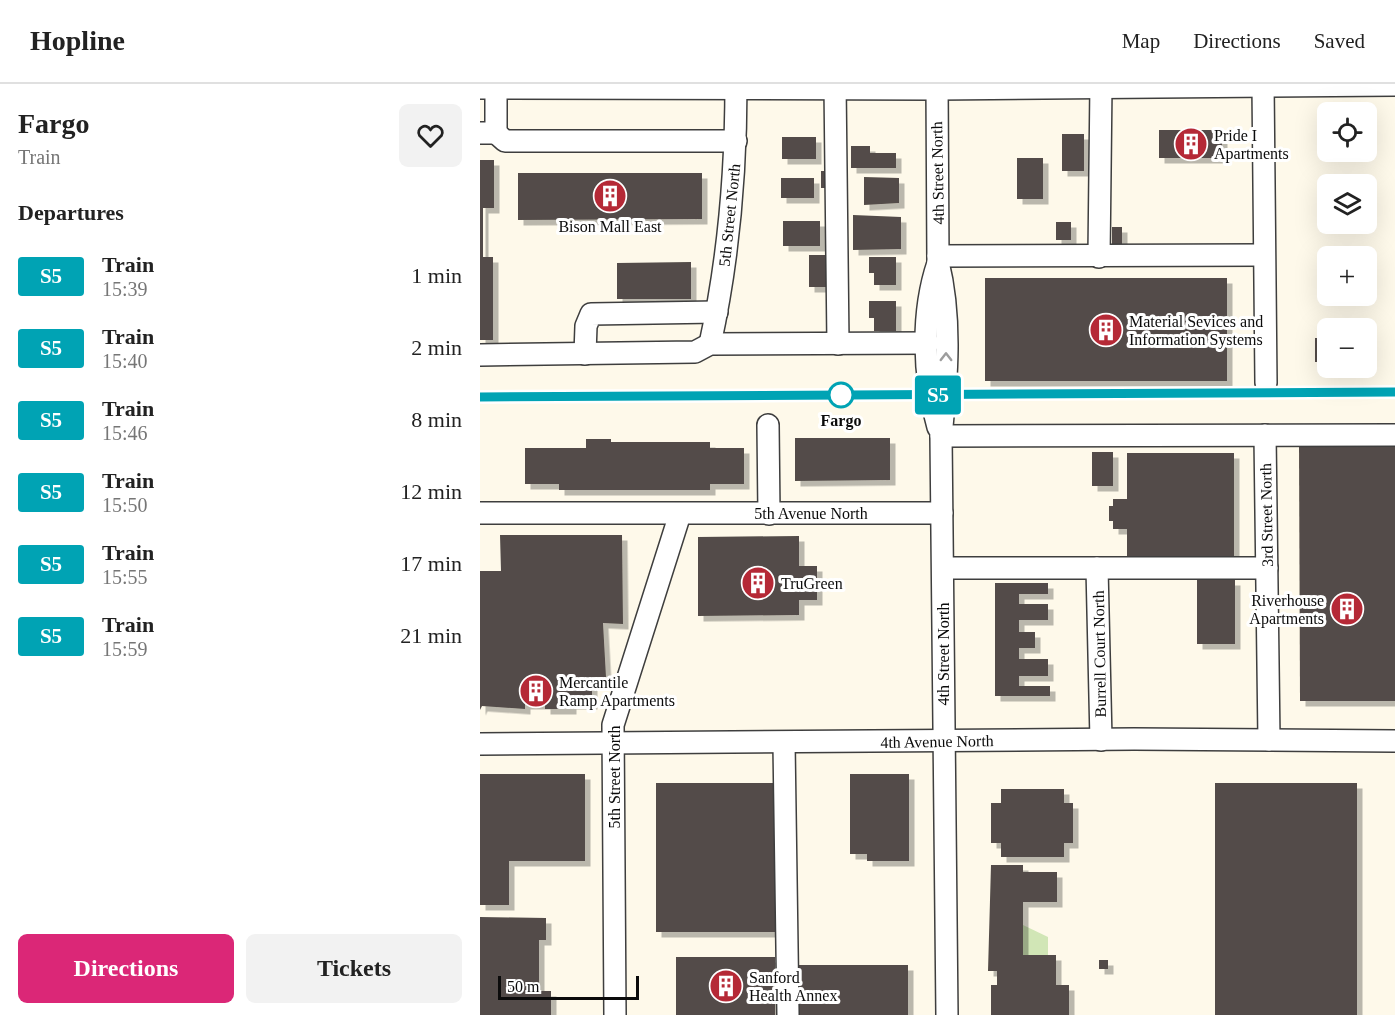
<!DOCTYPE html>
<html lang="en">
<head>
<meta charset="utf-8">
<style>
  body { margin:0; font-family:Georgia,serif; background:#f2f2f2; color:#222; height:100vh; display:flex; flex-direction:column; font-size:22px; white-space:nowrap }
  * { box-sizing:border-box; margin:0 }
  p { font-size:20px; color:#767676 }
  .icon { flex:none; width:33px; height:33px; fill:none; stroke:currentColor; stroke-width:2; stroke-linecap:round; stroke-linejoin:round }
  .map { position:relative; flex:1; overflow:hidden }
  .sheet { display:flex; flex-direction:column; background:#fff; width:480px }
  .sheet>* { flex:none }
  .badge { padding:0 12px; border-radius:4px; font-size:21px; line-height:39px }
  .tools { position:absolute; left:837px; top:18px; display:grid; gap:12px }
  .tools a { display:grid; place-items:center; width:60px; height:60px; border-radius:9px; background:#fff; box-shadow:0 6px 24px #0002; font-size:30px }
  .scale { position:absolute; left:18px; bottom:15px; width:141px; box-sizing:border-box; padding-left:6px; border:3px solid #0b0b0b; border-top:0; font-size:16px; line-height:21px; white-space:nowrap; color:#0b0b0b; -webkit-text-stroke:4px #fff; paint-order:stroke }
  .map>.badge { position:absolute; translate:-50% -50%; box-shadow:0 0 0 3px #fff }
  h2 { padding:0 18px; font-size:22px; line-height:54px }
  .round { display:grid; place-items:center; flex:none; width:63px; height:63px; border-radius:9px; background:#f2f2f2 }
  .headline { display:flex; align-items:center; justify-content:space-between; height:102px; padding:0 18px }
  h1 { font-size:28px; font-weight:600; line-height:45px }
  .cta { display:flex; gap:12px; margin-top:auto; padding:12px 18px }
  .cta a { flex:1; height:69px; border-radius:9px; background:#db2777; color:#fff; font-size:24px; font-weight:600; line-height:69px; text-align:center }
  .cta a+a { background:#f2f2f2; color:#222 }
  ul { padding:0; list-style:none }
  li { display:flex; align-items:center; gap:18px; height:72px; padding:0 18px }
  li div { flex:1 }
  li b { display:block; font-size:22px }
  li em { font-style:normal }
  li .badge { min-width:66px; font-weight:700; text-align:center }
  header { display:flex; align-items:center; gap:36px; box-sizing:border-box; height:84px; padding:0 30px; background:#fff; border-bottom:2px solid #e0e0e0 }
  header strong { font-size:28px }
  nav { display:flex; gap:33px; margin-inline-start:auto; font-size:21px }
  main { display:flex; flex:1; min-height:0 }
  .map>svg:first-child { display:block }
</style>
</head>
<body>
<header>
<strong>Hopline</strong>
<nav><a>Map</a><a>Directions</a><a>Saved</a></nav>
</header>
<main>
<section class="sheet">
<div class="headline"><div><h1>Fargo</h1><p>Train</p></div><a class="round"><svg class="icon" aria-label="heart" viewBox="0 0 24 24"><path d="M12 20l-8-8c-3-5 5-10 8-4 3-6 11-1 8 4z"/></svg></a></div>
<h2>Departures</h2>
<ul>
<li><span class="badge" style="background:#00a3b4;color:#fff">S5</span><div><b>Train</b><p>15:39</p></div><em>1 min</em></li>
<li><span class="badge" style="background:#00a3b4;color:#fff">S5</span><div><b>Train</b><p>15:40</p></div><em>2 min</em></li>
<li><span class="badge" style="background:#00a3b4;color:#fff">S5</span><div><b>Train</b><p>15:46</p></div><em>8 min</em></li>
<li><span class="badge" style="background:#00a3b4;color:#fff">S5</span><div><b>Train</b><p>15:50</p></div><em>12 min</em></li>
<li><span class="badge" style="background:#00a3b4;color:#fff">S5</span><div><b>Train</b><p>15:55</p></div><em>17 min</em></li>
<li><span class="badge" style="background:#00a3b4;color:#fff">S5</span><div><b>Train</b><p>15:59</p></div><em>21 min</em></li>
</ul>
<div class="cta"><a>Directions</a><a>Tickets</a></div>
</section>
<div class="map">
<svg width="915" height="931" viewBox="0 0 915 931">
  <defs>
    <filter id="shadow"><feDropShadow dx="5.5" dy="5.5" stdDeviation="0" flood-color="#0004"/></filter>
  </defs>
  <rect width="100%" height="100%" fill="#fef9ea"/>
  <path fill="#d1e6b6" d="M543,841L568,853V871H543Z"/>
  <g fill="#534c48" filter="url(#shadow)">
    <path d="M840,45H848V68H885V71H840Z"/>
    <rect x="679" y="46" width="63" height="28"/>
    <rect x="582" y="50" width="22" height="37"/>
    <rect x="302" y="53" width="34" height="22"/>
    <path d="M371,62H390V69H416V84H371Z"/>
    <rect x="537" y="74" width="26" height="41"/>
    <path d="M0,76H14V124H3V173H13V256H0Z"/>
    <rect x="341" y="87" width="12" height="17"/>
    <path d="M38,89H222V135L38,136Z"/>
    <path d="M384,93L419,94V119L384,121Z"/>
    <rect x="301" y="94" width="33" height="20"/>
    <path d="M373,131L421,133V165L373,166Z"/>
    <rect x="303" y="137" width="37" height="25"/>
    <rect x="576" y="138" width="15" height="18"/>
    <rect x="632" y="143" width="10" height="19"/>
    <rect x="329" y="171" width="22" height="32"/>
    <path d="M389,173H416V201H394V189H389Z"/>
    <path d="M211,178V215H137V179Z"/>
    <rect x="505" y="194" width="242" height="103"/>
    <path d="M389,217H416V247H394V234H389Z"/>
    <rect x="835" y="254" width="13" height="24"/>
    <path d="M315,354H410V396L315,397Z"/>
    <path d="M106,355H131V358H230V364H264V400H230V406H79V400H45V364H106Z"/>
    <path d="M915,359V617H820L819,360Z"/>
    <rect x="612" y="368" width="21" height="34"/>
    <path d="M647,369H754V479H647V445H633V437H629V422H633V415H647Z"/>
    <path d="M20,451H142L143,540L123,539L126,593H112V620H91V625H65V620H45V625L2,622L0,626V487H21Z"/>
    <path d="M319,452V482H337V516H319V531L218,532V453Z"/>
    <rect x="717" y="496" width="38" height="64"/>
    <path d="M515,499H568V510H539V520H568V536H539V548H555V564H539V575H568V592H539V602H570V612H515Z"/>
    <path d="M0,690H105V777H29V821H0Z"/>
    <path d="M370,690H429V777H387V770H370Z"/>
    <rect x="176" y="699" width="119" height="149"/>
    <rect x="735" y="699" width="142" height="232"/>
    <path d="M521,705H584V719H593V759H584V773H521V759H511V719H521Z"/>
    <path d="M511,781H543V788H577V818H543V871H576V901H589V931H511V901H517V887H508Z"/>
    <path d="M0,833L66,834V856H59V907H71V931H0Z"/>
    <rect x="196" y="873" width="99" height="58"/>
    <rect x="619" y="876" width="9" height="9"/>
    <rect x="315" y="881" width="113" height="50"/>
  </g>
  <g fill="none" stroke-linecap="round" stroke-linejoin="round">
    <g stroke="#3e3e3e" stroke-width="24">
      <g id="minor">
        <path d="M355,0L358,260"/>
        <path d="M457,0L458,178C472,234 467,295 461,352L467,931"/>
        <path d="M783,0L786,299"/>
        <path d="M0,4L457,5L915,1"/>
        <path d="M0,49H16V3"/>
        <path d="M16,49L25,57H256"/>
        <path d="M458,172L784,171"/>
        <path d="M619,173L621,0"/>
        <path d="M458,179C441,229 443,292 458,343"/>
        <path d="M230,260C249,174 256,88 256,0"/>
        <path d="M105,270L106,242L111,230L237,228"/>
        <path d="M0,271L215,268L230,260L448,259"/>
        <path d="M288,341L289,430"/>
        <path d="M785,351L789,656"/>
        <path d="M461,352L915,351"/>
        <path d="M0,429H462"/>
        <path d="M463,484H787"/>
        <path d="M617,484L621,656"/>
        <path d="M304,659L308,931"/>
        <path d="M0,660L654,655L915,657"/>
        <path d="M135,931L133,641L200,430"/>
      </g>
    </g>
    <use href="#minor" stroke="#fff" stroke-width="21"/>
    <g stroke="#b52936" stroke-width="7">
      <path id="rail" d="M0,313L915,308"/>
    </g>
    <use href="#rail" stroke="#fff" stroke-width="4.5" stroke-dasharray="14" stroke-linecap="butt"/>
  </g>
  <defs><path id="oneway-chevron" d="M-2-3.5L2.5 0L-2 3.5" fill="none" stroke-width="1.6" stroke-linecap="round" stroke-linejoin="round" transform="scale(1.5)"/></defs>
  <use stroke="#9d9d9d" href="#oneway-chevron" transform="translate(466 273) rotate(-90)"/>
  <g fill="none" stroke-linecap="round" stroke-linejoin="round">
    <g stroke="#fff" stroke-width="14">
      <path id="line" d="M0,313L915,308"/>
    </g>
    <use href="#line" stroke="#00a3b4" stroke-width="9"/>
  </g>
  <defs>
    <g id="building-disc" transform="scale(1.725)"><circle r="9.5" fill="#b52936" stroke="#fff"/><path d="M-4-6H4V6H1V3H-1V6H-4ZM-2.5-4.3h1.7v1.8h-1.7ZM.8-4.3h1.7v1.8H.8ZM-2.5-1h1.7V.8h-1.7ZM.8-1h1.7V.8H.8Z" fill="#fff"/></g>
  </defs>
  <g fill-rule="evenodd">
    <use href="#building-disc" x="711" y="60"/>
    <use href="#building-disc" x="130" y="112"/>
    <use href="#building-disc" x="626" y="246"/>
    <use href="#building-disc" x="278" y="499"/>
    <use href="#building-disc" x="867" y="525"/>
    <use href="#building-disc" x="56" y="607"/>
    <use href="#building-disc" x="246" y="902"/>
  </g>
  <circle fill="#fff" stroke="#00a3b4" stroke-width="3" cx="361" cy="311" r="12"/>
  <g text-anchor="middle" stroke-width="6" stroke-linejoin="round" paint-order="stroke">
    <g font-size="16" fill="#0b0b0b" stroke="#fff" text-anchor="start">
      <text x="734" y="57">Pride I<tspan x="734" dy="18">Apartments</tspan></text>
      <text x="130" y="148" text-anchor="middle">Bison Mall East</text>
      <text x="649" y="243">Material Sevices and<tspan x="649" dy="18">Information Systems</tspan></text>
      <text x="301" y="505">TruGreen</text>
      <text x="844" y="522" text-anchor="end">Riverhouse<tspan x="844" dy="18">Apartments</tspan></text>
      <text x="79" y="604">Mercantile<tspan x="79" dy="18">Ramp Apartments</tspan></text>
      <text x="269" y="899">Sanford<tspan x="269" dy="18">Health Annex</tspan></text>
    </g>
    <g font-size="16" fill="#0b0b0b" stroke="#fff">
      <text transform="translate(457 89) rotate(-91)" y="6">4th Street North</text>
      <text transform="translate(249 131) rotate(-84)" y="6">5th Street North</text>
      <text x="331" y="435">5th Avenue North</text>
      <text transform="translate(786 431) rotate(-91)" y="6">3rd Street North</text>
      <text transform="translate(463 570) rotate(-90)" y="6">4th Street North</text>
      <text transform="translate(619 570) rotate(-91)" y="6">Burrell Court North</text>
      <text transform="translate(457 657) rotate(-1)" y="6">4th Avenue North</text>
      <text transform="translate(134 693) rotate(-90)" y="6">5th Street North</text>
    </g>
    <g font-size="16" font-weight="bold" fill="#0b0b0b" stroke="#fff">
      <text x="361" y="342">Fargo</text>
    </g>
  </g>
</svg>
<div class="tools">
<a><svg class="icon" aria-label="locate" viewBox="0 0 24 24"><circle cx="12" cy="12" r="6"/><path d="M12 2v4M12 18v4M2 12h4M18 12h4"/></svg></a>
<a><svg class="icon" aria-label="layers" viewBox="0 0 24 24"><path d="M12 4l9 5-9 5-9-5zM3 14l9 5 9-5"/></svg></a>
<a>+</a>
<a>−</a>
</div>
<div class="scale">50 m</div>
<b class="badge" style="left:458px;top:311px;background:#00a3b4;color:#fff">S5</b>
</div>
</main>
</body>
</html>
